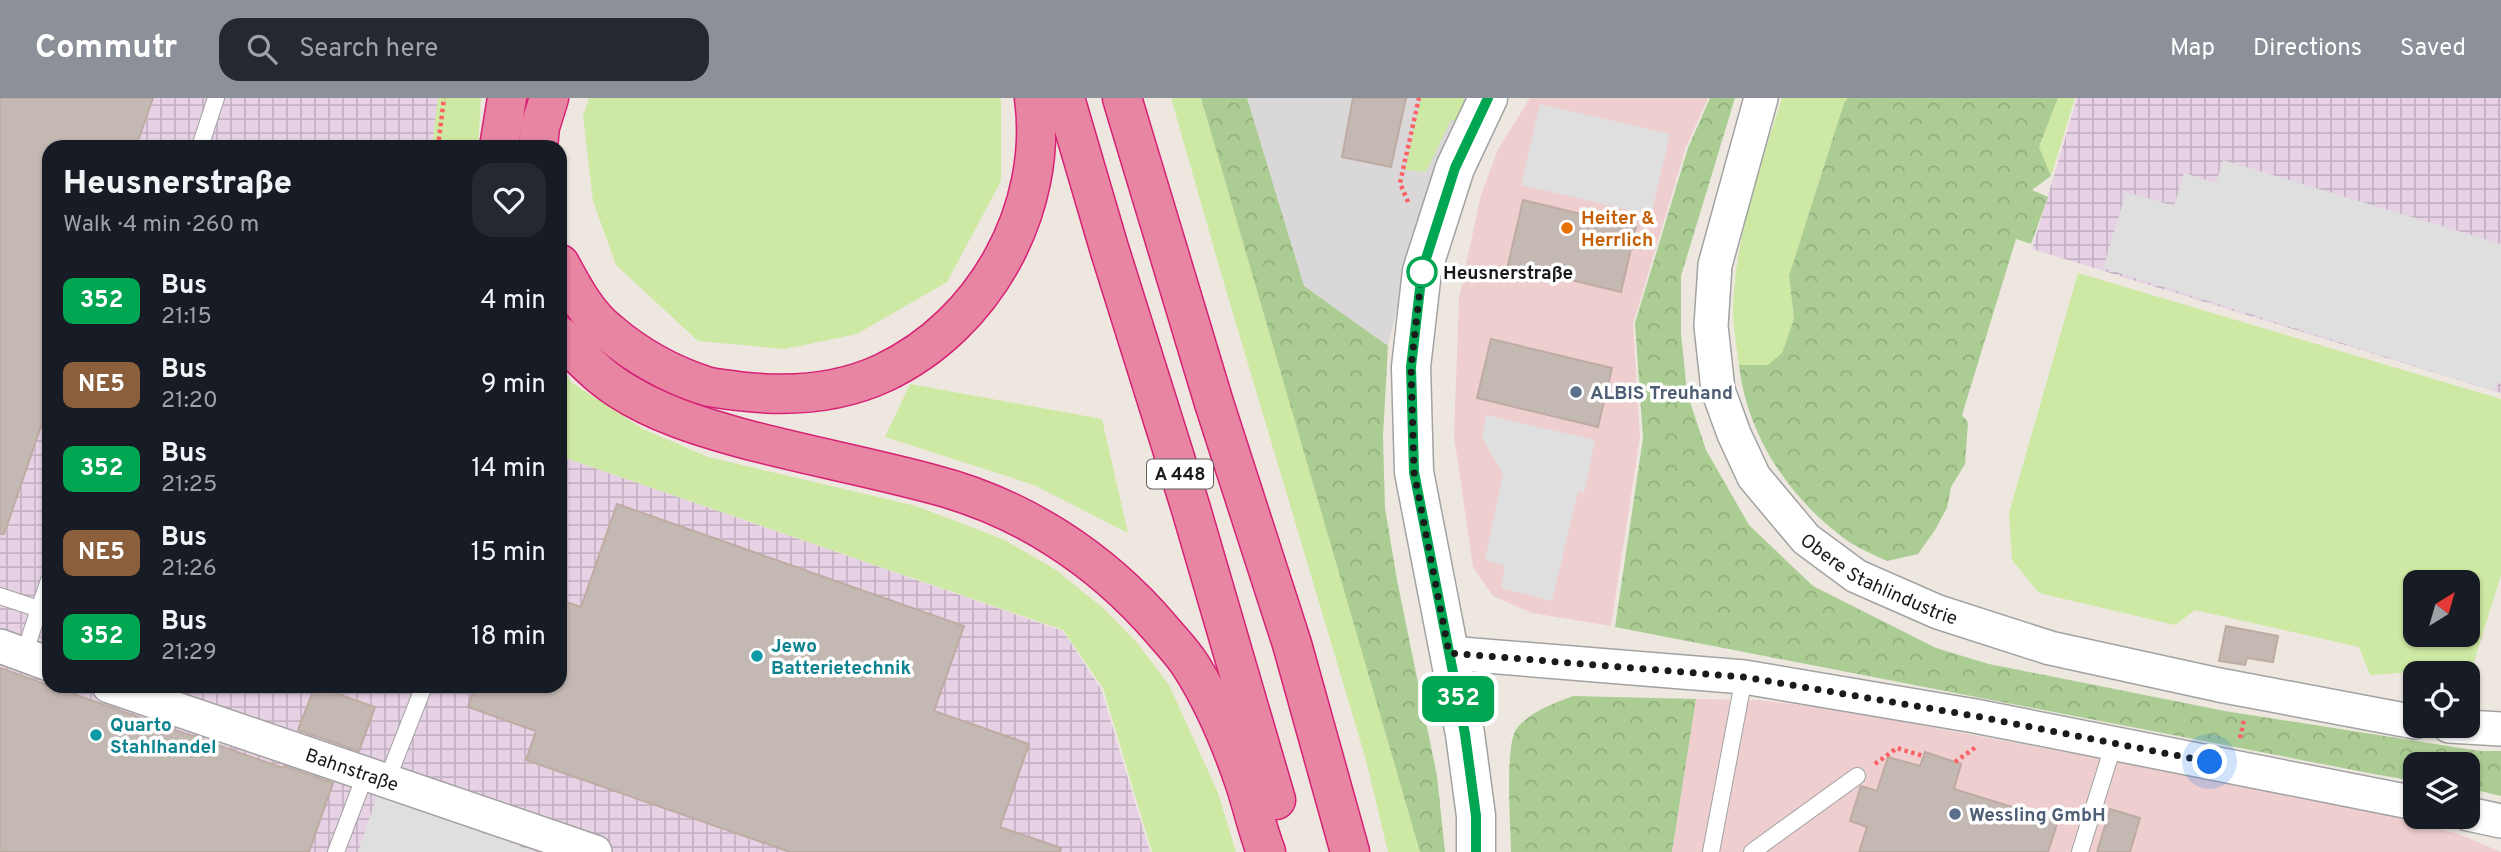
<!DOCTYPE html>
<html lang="en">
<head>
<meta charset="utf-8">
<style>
  body { margin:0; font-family:Overpass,sans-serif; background:#242831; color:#f1f3f6; height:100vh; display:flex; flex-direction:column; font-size:26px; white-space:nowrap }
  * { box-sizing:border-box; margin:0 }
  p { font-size:23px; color:#9ea1a6 }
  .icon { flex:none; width:38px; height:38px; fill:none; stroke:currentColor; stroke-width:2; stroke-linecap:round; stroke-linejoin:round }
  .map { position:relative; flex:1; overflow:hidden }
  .sheet { position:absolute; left:42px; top:42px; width:525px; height:553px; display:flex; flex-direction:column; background:#171b24; border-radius:21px; box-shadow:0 2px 5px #0004 }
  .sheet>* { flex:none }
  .badge { padding:0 14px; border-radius:10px; font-size:24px; line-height:46px }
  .needle { width:46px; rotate:37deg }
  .buttons { position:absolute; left:2403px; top:472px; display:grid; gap:14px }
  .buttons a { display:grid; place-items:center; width:77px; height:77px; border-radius:14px; background:#171b24; box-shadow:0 2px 5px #0004; font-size:35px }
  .you { position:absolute; width:35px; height:35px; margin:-18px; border:5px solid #fff; border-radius:50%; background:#1a73e8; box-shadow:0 0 0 10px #1a73e833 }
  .map>.badge { position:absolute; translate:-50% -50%; box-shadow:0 0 0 4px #fff }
  .round { display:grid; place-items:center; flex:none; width:74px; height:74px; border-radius:21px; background:#242831 }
  .head { display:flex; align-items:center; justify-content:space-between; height:119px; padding:0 21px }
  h1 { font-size:33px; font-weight:800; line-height:52px }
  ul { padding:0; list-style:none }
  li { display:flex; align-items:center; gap:21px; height:84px; padding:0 21px }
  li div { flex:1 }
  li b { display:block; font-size:26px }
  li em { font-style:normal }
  li .badge { min-width:77px; font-weight:700; text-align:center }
  header { display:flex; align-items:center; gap:42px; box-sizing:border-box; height:98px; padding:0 35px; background:#8c9099; color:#fff }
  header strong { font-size:33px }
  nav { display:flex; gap:38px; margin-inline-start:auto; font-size:24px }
  .search { width:490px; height:63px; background:#242831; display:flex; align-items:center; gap:18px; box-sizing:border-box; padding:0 24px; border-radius:21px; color:#9ea1a6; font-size:26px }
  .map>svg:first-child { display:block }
</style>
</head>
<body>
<header>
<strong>Commutr</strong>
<div class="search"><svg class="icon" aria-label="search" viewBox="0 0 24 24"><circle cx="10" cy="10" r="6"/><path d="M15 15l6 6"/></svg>Search here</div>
<nav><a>Map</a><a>Directions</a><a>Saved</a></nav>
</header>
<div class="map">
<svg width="2501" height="754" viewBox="0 0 2501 754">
  <defs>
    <pattern id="industrial-grid" width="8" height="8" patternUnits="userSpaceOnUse" patternTransform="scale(1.75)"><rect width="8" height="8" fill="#e6d1e5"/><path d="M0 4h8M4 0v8" fill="none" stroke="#c5b3c4"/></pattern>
    <pattern id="forest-crowns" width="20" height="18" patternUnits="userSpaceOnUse" patternTransform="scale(1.75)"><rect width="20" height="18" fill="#abcd93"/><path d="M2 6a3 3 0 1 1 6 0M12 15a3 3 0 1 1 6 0" fill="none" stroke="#93af7e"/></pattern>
  </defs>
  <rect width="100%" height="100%" fill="#ede7e0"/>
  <path fill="#d9d7d8" d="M1247,0H1472L1414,141L1388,248L1304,188Z"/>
  <g fill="#efced0">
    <path d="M1530,0H1708L1686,49L1633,226L1640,339L1611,528L1532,515L1493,498L1473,469L1454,338L1459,200L1481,97L1498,51Z"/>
    <path d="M1696,601L1759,602L1834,611L2357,709L2459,736L2501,754H1672Z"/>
  </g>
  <g fill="url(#industrial-grid)">
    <path d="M0,0H438L432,49H49V588H560V358L1063,533L1101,591L1150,754H0Z"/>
    <path d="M2077,0H2501V295L2032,151Z"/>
  </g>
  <g fill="#cee9a3" fill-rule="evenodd">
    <path d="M438,0H481L478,49H432Z"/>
    <path d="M589,0H1001V83L947,184L857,236L785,251L698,243L616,167L593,103L583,18Z"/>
    <path d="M1171,0H1201L1420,754H1388L1366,662L1223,182Z"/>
    <path d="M1421,0H1463L1464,3L1456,23L1451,22L1426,74L1405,72Z"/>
    <path d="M1782,0H1848L1844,5L1789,178L1794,221L1782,256L1768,268L1739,267C1737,250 1733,231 1733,214C1734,142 1760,68 1782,0Z"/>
    <path d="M2058,0H2075L2051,78L2039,49Z"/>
    <path d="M2078,175L2501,301V477L2472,570L2370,577L2359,549L2195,512L2175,527L2039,495L2012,462L2009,415ZM2415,485H2468V537H2415Z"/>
    <path d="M560,268L572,285L643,331L708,359L916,408L1005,442L1056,472L1103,510L1138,546L1169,587L1218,695L1236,754H1152L1103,590L1063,532L560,358Z"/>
    <path d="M910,286L1102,321L1128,435L1034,387L885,339Z"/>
  </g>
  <g fill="url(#forest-crowns)">
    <path d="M1201,0H1247L1304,188L1388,248L1383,339L1385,410L1397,482L1437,678L1445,754H1420Z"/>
    <path d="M1710,0H1735L1681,178V235L1687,295L1706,352L1749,427L1813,488L1936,550L1989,566L2225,613L2480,653H2501V698L2468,690V667H2415V683L2379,677L1615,529L1643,340L1635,225L1688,50Z"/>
    <path d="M1848,0H2058L2039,49L2051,78L2032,92L2048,99L2031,146L2016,141L1962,317L1968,324L1965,366L1951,389L1947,410L1935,432L1918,456L1887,463C1873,456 1857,450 1845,441C1789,400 1747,337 1739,267H1768L1782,255L1794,221L1789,178L1844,5Z"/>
    <path d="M1573,598L1696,601L1672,754H1511C1511,730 1504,646 1517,630C1532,613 1552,606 1573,598Z"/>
  </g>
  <g fill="#dfdfdf">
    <path d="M1540,6L1670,36L1651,117L1521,87Z"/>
    <path d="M2223,62L2501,146V284L2492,292L2103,170L2126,94L2174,108L2184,75L2216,85Z"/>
    <path d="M1486,317L1595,342L1584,395L1578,394L1552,503L1501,490L1505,468L1485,462L1503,376L1482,340Z"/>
    <path d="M377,698L536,754H537H358Z"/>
  </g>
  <g fill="#c4b8b3" stroke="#beaba2" stroke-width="2">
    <path d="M0,0H153L136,49H49V305L4,436H0Z"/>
    <path d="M1353,0H1406L1391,69L1342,59Z"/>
    <path d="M1523,102L1636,129L1621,194L1508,167Z"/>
    <path d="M1491,241L1612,270L1598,329L1477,300Z"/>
    <path d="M617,406L964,528L934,613L1029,646L1000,729L1061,750L1060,754H790L526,662L536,633L468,609L475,588H560V502L581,509Z"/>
    <path d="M2226,528L2278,538L2273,564L2247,560L2245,567L2219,563Z"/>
    <path d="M0,570L283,670L284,668L333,685L309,754H0Z"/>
    <path d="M315,588L375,609L359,653L298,632Z"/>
    <path d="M1925,654L1961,666L1954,691L2058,723L2048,754H1859L1867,729L1850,723L1861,688L1877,693L1888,659L1920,668Z"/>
    <path d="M2110,711L2140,720L2130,754H2097Z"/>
  </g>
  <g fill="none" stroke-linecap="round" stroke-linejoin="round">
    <g stroke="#a2a2a2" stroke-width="18">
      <g id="service">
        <path d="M200,49L216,0"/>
        <path d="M0,498L39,511L49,482"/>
        <path d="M24,557L39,511"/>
        <path d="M387,682L424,588"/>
        <path d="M336,754L366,675"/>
        <path d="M1711,754L1744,579"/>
        <path d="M1752,754L1857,678"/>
        <path d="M2080,754L2114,645"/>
      </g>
    </g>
    <g stroke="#a2a2a2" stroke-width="36">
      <g id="minor">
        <path id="s1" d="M1761,0L1715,167L1711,228L1718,292L1734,336L1754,379L1806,441L1856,478L1938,514L2050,550L2219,587L2415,624"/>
        <path d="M0,548L49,566"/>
        <path d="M1449,555L1744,579L1975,618L2415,705"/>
        <path id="s2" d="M109,588L595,754"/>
        <path d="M2449,628L2501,631"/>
        <path d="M2468,716L2501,723"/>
      </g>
    </g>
    <g stroke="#a2a2a2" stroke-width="41">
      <path id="tertiary" d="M1476,754V718L1465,636L1414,374L1411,269L1422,173L1455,70L1488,0"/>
    </g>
    <g stroke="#d62175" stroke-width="41">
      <g id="motorway">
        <path d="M1065,0L1109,150L1191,411L1276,702"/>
        <path d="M1122,0L1214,305L1292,546L1350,754"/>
        <path d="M499,49L507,0"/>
        <path d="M538,49L540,29L549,0"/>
        <path d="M560,166C573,190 587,217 609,234C637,258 672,277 706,288C716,291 727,291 738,293C787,299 838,296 883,275C985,227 1049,111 1034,0"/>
        <path d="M560,238C579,257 596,276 619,291C656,315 698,328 741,340C804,357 869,369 932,386C1022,409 1101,461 1161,531C1171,543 1183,555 1191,568C1214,604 1230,642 1244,683C1252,706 1257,731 1266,754"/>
      </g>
    </g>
    <g stroke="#fb6265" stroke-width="4.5" stroke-dasharray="3.5 3.5" stroke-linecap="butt">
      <path d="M438,49L444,0"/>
      <path d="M1408,104L1400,85L1419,0"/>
      <path d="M2240,640L2244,622"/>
      <path d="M1955,664L1976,649"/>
      <path d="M1875,666L1897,650L1923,658"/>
    </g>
    <use href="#service" stroke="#fff" stroke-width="16"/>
    <use href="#minor" stroke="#fff" stroke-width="33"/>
    <use href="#tertiary" stroke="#fff" stroke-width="38"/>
    <use href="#motorway" stroke="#e785a3" stroke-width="38"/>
  </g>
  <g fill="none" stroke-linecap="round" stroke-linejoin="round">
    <g stroke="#fff" stroke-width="16">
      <path id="line" d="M1476,754V718L1465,636L1414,374L1411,269L1422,173L1455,70L1488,0"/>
    </g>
    <use href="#line" stroke="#00a651" stroke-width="10"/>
    <path stroke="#1b1b1b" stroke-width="7" stroke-dasharray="0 12.6" d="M1422,174L1411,269L1414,374L1449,555L1744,579L1975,618L2210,664"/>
  </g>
  <circle fill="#e8710a" stroke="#fff" stroke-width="2.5" cx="1567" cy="130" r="7"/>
  <circle fill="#fff" stroke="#00a651" stroke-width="3.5" cx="1422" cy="174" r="14"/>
  <g fill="#5c6f8a" stroke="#fff" stroke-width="2.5">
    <circle cx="1576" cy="294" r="7"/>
    <circle cx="1955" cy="716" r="7"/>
  </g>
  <g fill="#0f9aa8" stroke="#fff" stroke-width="2.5">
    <circle cx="757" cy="558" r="7"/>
    <circle cx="96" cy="637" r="7"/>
  </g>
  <g text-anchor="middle" stroke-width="7" stroke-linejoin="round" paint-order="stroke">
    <rect fill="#fff" stroke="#5f5f5f" stroke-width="2" x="1147" y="361.5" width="66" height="29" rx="5"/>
    <g font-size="18" font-weight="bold" fill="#1b1b1b">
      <text x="1180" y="382">A 448</text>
    </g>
    <g font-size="19" font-weight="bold" fill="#c56008" stroke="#fff" text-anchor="start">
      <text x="1581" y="126">Heiter &amp;<tspan x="1581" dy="22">Herrlich</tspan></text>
    </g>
    <g font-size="19" font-weight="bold" fill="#1b1b1b" stroke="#fff" text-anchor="start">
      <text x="1443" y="181">Heusnerstraße</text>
    </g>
    <g font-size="19" font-weight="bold" fill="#4e5e75" stroke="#fff" text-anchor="start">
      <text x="1590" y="301">ALBIS Treuhand</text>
      <text x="1969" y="723">Wessling GmbH</text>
    </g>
    <g font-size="19" fill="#1b1b1b" stroke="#fff">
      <text dy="7" stroke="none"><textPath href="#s1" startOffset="558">Obere Stahlindustrie</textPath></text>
      <text dy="7" stroke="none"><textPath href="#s2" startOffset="257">Bahnstraße</textPath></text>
    </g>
    <g font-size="19" font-weight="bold" fill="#0d838f" stroke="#fff" text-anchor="start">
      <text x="771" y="554">Jewo<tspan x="771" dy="22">Batterietechnik</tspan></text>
      <text x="110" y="633">Quarto<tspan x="110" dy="22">Stahlhandel</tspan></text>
    </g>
  </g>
</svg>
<div class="buttons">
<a><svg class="needle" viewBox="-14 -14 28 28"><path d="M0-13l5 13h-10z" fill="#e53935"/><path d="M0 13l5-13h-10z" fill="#9ea1a6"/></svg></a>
<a><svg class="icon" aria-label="locate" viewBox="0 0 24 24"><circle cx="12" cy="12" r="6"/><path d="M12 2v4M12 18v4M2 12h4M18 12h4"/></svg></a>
<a><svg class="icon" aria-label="layers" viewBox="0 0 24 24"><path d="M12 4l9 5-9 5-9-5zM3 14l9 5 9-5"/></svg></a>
</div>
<div class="you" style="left:2210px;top:664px"></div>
<b class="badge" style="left:1458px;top:601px;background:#00a651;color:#fff">352</b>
<section class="sheet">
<div class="head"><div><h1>Heusnerstraße</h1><p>Walk · 4 min · 260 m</p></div><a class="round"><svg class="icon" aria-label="heart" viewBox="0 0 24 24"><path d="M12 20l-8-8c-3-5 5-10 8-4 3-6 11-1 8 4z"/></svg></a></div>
<ul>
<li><span class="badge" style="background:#00a651;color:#fff">352</span><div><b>Bus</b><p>21:15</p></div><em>4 min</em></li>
<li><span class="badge" style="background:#8b5e3c;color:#fff">NE5</span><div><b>Bus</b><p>21:20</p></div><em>9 min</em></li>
<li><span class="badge" style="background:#00a651;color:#fff">352</span><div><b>Bus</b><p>21:25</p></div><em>14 min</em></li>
<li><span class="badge" style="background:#8b5e3c;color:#fff">NE5</span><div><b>Bus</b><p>21:26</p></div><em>15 min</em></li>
<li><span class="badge" style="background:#00a651;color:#fff">352</span><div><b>Bus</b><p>21:29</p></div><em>18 min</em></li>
</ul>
</section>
</div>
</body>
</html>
